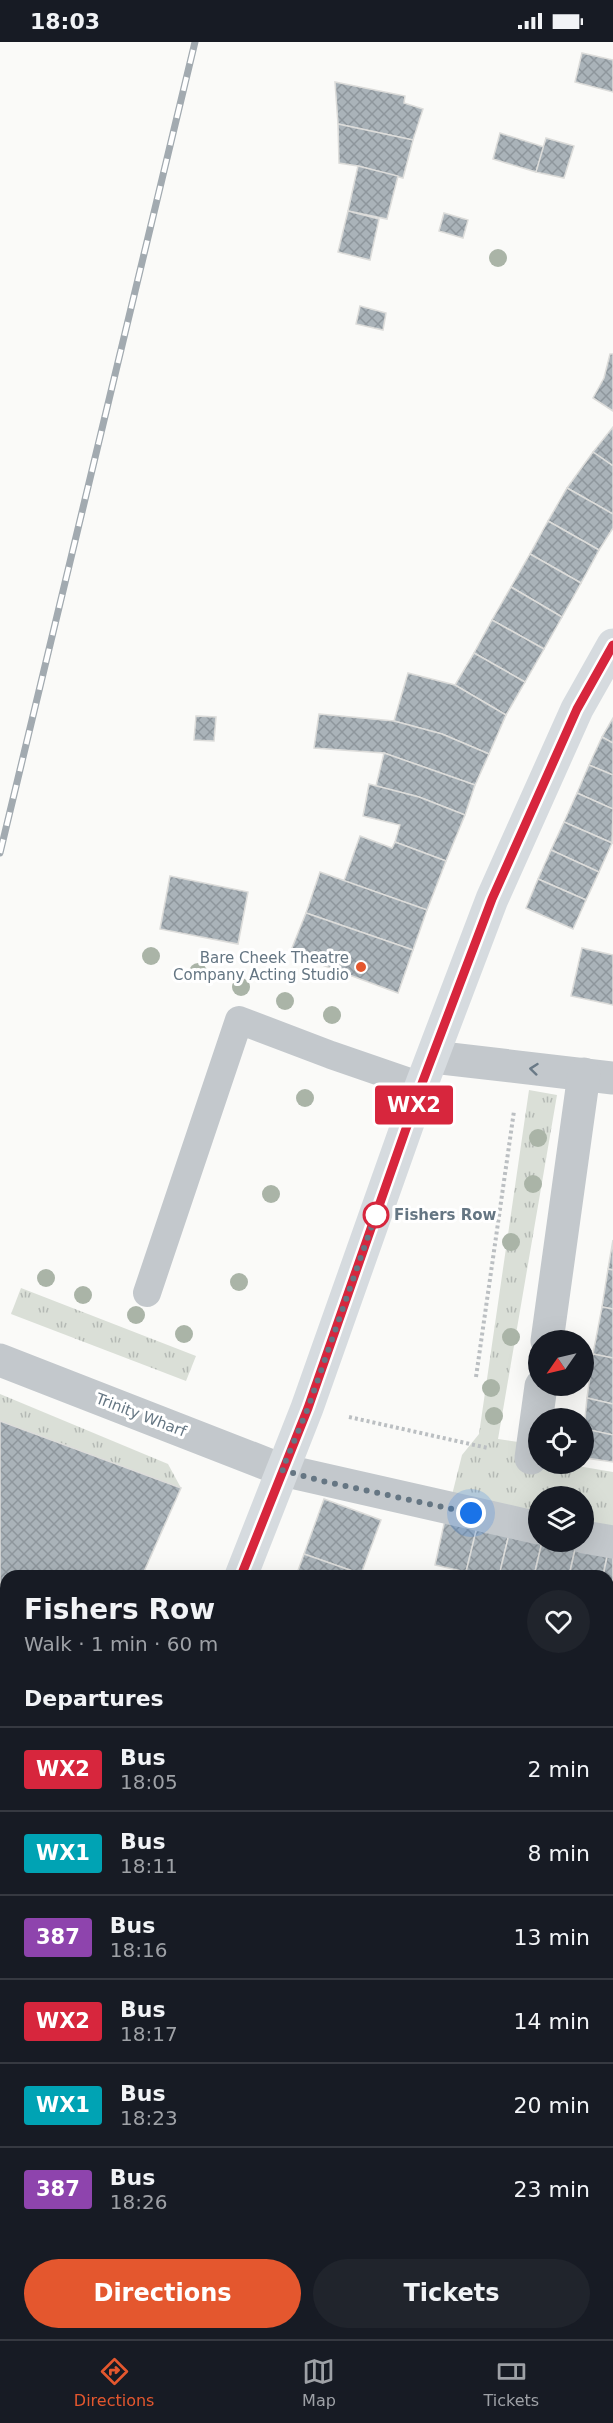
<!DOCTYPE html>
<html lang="en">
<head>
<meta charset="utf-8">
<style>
  body { margin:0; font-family:"DejaVu Sans",sans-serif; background:#20242c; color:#f1f3f6; height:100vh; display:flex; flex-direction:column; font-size:22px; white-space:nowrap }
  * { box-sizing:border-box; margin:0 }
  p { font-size:20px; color:#9ea1a6 }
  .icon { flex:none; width:33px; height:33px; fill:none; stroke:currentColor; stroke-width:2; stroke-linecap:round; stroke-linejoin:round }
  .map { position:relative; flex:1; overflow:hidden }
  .sheet { position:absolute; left:0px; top:1528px; width:614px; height:770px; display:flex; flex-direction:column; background:#171b24; border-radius:18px 18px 0 0; box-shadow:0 6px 24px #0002 }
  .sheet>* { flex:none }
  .badge { padding:0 12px; border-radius:4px; font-size:21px; line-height:39px }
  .needle { width:39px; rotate:236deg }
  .fabs { position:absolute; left:528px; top:1288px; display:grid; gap:12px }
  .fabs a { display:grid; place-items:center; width:66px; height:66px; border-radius:50%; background:#171b24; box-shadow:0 6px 24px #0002; font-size:30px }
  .you { position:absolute; width:30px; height:30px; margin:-15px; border:4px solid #fff; border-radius:50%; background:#1a73e8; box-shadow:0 0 0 9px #1a73e833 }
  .map>.badge { position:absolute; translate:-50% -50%; box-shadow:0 0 0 3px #fff }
  h2 { padding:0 24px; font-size:22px; line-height:54px }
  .round { display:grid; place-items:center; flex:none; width:63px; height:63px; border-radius:32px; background:#20242c }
  .headline { display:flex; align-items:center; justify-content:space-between; height:102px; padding:0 24px }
  h1 { font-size:28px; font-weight:600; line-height:45px }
  .button { display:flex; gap:12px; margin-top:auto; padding:12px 24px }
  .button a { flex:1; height:69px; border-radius:36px; background:#e4572e; color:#fff; font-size:24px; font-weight:600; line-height:69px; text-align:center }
  .button a+a { background:#20242c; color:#f1f3f6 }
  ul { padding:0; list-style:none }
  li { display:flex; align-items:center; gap:18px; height:84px; padding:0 24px; border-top:2px solid #363941 }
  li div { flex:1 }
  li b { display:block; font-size:22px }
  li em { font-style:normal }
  li .badge { min-width:66px; font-weight:700; text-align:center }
  .status { display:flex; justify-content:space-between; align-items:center; height:42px; padding:0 30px; background:#171b24; direction:ltr }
  .status svg { height:16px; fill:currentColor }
  .dock { display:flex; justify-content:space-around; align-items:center; height:84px; border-top:2px solid #363941; background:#171b24; font-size:16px; color:#9ea1a6 }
  .dock a { display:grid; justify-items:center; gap:3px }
  .dock .active { color:#e4572e }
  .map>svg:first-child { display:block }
</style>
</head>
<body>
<div class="status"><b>18:03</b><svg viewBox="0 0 49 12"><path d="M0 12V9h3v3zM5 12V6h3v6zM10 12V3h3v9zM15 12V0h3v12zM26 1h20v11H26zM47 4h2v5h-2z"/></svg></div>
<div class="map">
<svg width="613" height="2297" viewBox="0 0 613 2297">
  <defs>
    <pattern id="grass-tufts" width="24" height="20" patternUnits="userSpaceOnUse" patternTransform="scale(1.5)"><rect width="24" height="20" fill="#dadfd7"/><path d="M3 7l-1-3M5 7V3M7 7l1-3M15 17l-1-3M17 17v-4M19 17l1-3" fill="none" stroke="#b4b9b4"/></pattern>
    <pattern id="building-cross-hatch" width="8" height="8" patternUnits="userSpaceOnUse" patternTransform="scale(1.5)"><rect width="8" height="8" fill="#aab3b9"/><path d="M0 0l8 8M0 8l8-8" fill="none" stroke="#8e969c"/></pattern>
  </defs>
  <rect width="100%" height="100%" fill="#fafaf8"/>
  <g fill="url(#grass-tufts)">
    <path d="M529,1048L557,1053L498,1397L525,1401L538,1422H566L613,1430V1494L584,1487V1455H538V1477L451,1457L462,1413L479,1392Z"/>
    <path d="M21,1246L196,1314L186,1339L11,1272Z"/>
    <path d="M0,1352L168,1422L181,1446L0,1379Z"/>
  </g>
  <g fill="url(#building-cross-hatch)" stroke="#dcdcda" stroke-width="1.5">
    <path d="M582,11L613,18V50L575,40Z"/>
    <path d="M335,40L405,54L404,61L423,67L413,98L338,82Z"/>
    <path d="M338,82L413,98L403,136L358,124L339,121Z"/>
    <path d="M500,91L544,105L536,130L493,117Z"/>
    <path d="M546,96L574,104L564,136L536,130Z"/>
    <path d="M358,124L398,134L387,177L348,169Z"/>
    <path d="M348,169L379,177L370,218L338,210Z"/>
    <path d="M444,171L468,178L463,196L439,189Z"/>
    <path d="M360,264L386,271L383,288L356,282Z"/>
    <path d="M610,312H613V369L593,356L604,336Z"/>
    <path d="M613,385V424L593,410Z"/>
    <path d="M593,410L613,424V472L567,446Z"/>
    <path d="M567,446L613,472V486L599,508L548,479Z"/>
    <path d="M548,479L599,508L581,541L530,512Z"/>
    <path d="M530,512L581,541L562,575L511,545Z"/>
    <path d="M511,545L562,575L544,607L492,578Z"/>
    <path d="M492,578L544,607L525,640L474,611Z"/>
    <path d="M474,611L525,640L506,673L455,643Z"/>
    <path d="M408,631L455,643L506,673L489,712L442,692L394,679Z"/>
    <path d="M319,672L394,679L442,692L489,712L475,743L384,711L314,706Z"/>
    <path d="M196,674L216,675L214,699L194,698Z"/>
    <path d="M613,676V701L602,695Z"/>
    <path d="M602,695L613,701V733L589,723Z"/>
    <path d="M384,711L475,743L465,773L419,755L376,744Z"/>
    <path d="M589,723L613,733V767L577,751Z"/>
    <path d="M369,742L419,755L465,773L446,819L395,800L400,783L363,774Z"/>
    <path d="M577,751L613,767L612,801L564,780Z"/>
    <path d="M564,780L612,801L599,830L551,808Z"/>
    <path d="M360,794L392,806L395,800L446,819L427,868L344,839Z"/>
    <path d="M551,808L599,830L586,858L538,837Z"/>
    <path d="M320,830L427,868L413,908L306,871Z"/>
    <path d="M170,834L248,850L238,902L160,887Z"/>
    <path d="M538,837L586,858L573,887L526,866Z"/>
    <path d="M306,871L413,908L398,951L290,911Z"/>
    <path d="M582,906L613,913V963L571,954Z"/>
    <path d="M613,1198V1228L608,1227Z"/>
    <path d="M608,1227L613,1228V1267L602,1265Z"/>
    <path d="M602,1265L613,1267V1316L593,1312Z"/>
    <path d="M593,1312L613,1316V1362L587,1356Z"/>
    <path d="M587,1356L613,1362V1393L584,1387Z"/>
    <path d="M0,1379L181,1446L142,1534H6V1657L0,1647Z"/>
    <path d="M590,1388L613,1393V1420L586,1416Z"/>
    <path d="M324,1457L381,1478L361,1532L304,1512Z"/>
    <path d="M446,1473L478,1481L466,1530L435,1523Z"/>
    <path d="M478,1481L510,1488L499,1534H486L466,1530Z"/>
    <path d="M510,1488L542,1500L534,1534H499Z"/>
    <path d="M542,1500H562L576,1503L569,1534H534Z"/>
    <path d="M576,1503L608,1510L603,1534H569Z"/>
    <path d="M608,1510L613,1512V1564L608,1563V1534H603Z"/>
    <path d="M304,1512L361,1532L367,1534H296Z"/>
    <path d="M608,1803L613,1805V1850L610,1858L608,1857Z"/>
    <path d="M608,2132L613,2135V2173L608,2171Z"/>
    <path d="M36,2292H124L136,2297H39L34,2295Z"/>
    <path d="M513,2292H550L548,2297H523Z"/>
  </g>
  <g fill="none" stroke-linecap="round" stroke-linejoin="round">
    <g stroke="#bbbfc2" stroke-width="4" stroke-dasharray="3 3" stroke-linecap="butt">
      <path d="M476,1335L514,1069"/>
      <path d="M349,1375L488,1406"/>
    </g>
    <g stroke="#c3c8cc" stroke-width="28">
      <path d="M147,1251L239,978L331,1013L421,1044"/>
      <path d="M0,1689L6,1698"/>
      <path d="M0,1941L6,1943"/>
    </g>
    <g stroke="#c3c8cc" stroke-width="33">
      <path d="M433,1015L613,1036"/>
      <path d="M547,1299L584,1032"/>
      <path d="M0,1318L282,1428L538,1486"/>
      <path d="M531,1416L541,1344"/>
      <path d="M584,1495L613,1500"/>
      <path d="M608,1866L613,1869"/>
    </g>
    <g stroke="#d6dbdf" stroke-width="33">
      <path d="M241,1534L307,1366L421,1044L492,857L577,667L613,603"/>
      <path d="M0,2192L6,2176"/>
    </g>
    <g stroke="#a2aab0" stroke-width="7">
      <path id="rail" d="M0,811L195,0"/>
    </g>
    <use href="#rail" stroke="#fff" stroke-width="4.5" stroke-dasharray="14" stroke-linecap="butt"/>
  </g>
  <g fill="#aab4a7">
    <circle cx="498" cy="216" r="9"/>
    <circle cx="151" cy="914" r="9"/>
    <circle cx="198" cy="930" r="9"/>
    <circle cx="241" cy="945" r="9"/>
    <circle cx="285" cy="959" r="9"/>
    <circle cx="332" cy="973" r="9"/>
    <circle cx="305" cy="1056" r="9"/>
    <circle cx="538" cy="1096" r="9"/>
    <circle cx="533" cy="1142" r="9"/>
    <circle cx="271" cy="1152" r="9"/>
    <circle cx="511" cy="1200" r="9"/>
    <circle cx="46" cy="1236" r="9"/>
    <circle cx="239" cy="1240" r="9"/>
    <circle cx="83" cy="1253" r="9"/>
    <circle cx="136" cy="1273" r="9"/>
    <circle cx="184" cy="1292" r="9"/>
    <circle cx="511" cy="1295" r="9"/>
    <circle cx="491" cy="1346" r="9"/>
    <circle cx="494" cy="1374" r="9"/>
  </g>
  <defs><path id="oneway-chevron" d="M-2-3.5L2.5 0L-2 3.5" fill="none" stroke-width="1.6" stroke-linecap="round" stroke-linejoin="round" transform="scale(1.5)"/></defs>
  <use stroke="#6a7a87" href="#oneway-chevron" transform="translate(534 1027) rotate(-174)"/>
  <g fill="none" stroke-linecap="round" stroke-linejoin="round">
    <g stroke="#fff" stroke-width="14">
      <path id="line" d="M241,1534L308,1366L421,1044L492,857L577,667L613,603"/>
    </g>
    <use href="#line" stroke="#d7263d" stroke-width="9"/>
    <path stroke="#657683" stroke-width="6" stroke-dasharray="0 10.8" d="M376,1173L377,1169L308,1366L282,1428L322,1439L471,1471"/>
  </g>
  <circle fill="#e4572e" stroke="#fff" stroke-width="2" cx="361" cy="925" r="6"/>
  <circle fill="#fff" stroke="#d7263d" stroke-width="3" cx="376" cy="1173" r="12"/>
  <g text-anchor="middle" stroke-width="6" stroke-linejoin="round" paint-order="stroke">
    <g font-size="15" fill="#657683" stroke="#fff" text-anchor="end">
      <text x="349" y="921">Bare Cheek Theatre<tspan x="349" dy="17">Company Acting Studio</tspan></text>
    </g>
    <g font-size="15" font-weight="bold" fill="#657683" stroke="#fff" text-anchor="start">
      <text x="394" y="1178">Fishers Row</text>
    </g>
    <g font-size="15" fill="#657683" stroke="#fff">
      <text transform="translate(141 1373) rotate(21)" y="5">Trinity Wharf</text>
    </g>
  </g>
</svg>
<div class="fabs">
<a><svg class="needle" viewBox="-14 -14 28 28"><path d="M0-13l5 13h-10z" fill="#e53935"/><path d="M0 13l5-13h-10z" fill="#9ea1a6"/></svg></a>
<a><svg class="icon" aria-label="locate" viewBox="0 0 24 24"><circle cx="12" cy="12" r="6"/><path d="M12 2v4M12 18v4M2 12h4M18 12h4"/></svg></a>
<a><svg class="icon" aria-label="layers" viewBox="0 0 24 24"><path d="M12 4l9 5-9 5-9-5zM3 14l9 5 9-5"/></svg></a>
</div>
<div class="you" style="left:471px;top:1471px"></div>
<b class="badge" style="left:414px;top:1063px;background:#d7263d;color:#fff">WX2</b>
<section class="sheet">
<div class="headline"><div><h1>Fishers Row</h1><p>Walk · 1 min · 60 m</p></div><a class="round"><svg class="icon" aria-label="heart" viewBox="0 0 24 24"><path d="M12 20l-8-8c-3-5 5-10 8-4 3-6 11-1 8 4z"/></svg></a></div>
<h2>Departures</h2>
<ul>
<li><span class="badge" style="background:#d7263d;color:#fff">WX2</span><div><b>Bus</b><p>18:05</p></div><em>2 min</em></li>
<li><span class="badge" style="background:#00a3b4;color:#fff">WX1</span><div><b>Bus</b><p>18:11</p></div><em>8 min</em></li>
<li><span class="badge" style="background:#8e44ad;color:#fff">387</span><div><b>Bus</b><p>18:16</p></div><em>13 min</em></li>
<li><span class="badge" style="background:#d7263d;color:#fff">WX2</span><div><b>Bus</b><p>18:17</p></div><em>14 min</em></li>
<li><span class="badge" style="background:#00a3b4;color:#fff">WX1</span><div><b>Bus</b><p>18:23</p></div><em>20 min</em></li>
<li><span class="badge" style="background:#8e44ad;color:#fff">387</span><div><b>Bus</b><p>18:26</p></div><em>23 min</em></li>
</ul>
<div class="button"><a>Directions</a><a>Tickets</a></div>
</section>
</div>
<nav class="dock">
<a class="active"><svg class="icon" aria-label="directions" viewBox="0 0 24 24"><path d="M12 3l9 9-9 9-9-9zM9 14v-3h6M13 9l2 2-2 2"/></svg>Directions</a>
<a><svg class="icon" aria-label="map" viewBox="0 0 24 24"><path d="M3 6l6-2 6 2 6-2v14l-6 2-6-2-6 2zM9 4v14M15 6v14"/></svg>Map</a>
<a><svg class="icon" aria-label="tickets" viewBox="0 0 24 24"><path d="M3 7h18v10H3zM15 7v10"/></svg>Tickets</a>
</nav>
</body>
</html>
